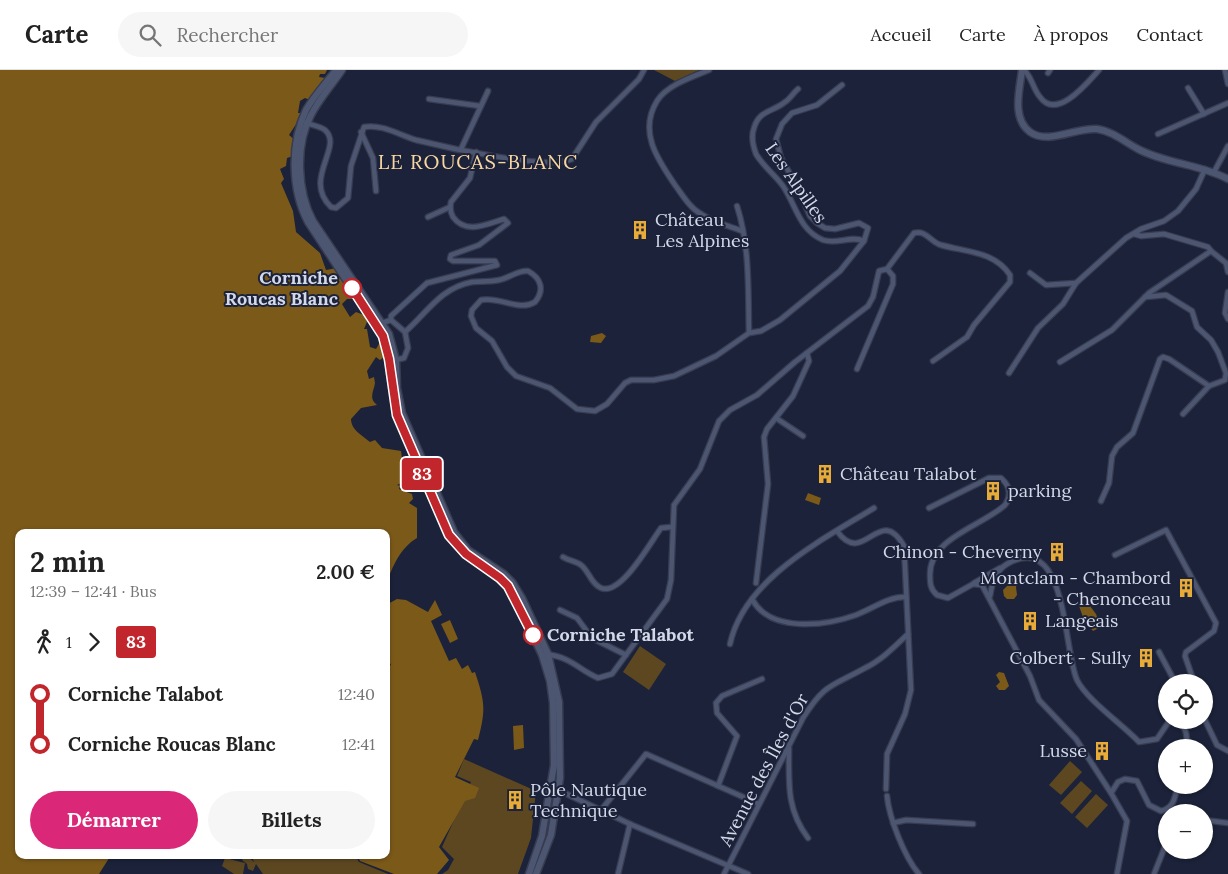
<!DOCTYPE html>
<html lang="fr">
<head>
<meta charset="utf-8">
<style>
  body { margin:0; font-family:Lora,serif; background:#f6f6f6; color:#222; height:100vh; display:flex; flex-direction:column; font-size:19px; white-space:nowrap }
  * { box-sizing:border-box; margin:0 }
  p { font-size:16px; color:#767676 }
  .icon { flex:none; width:28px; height:28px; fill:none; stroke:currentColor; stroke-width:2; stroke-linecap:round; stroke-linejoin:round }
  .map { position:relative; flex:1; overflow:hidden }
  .details { position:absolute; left:15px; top:459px; width:375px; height:330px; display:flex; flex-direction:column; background:#fff; border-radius:10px; box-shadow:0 1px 4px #0004 }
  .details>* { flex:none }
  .badge { padding:0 10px; border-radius:4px; font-size:18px; line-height:32px }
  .controls { position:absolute; left:1158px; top:604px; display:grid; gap:10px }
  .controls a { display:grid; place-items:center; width:55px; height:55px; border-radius:50%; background:#fff; box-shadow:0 1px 4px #0004; font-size:25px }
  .map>.badge { position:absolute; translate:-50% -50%; box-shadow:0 0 0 2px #fff }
  .legs { display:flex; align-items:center; gap:8px; height:55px; padding:0 15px; font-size:16px }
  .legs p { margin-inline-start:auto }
  .headline { display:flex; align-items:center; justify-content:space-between; height:85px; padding:0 15px }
  h1 { font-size:28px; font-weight:800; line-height:38px }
  .button { display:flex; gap:10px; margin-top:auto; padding:10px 15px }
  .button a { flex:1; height:58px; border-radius:30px; background:#db2777; color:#fff; font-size:20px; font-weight:800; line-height:58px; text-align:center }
  .button a+a { background:#f6f6f6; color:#222 }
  ul { padding:0 15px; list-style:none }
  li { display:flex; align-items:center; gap:18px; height:50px; font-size:19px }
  li i { display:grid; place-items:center; width:8px; height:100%; margin:0 6px; background:currentColor }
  li i::after { content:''; width:12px; height:12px; margin:-6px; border:4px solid; border-radius:50%; background:#fff }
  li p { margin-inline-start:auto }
  li:first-child i { background:linear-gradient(#0000 50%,currentColor 0) }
  li:last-child i { background:linear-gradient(currentColor 50%,#0000 0) }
  header { display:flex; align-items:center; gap:30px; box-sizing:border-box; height:70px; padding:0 25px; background:#fff; border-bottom:1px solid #e0e0e0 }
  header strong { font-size:24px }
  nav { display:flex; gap:28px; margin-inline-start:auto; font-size:18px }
  .search { width:350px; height:45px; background:#f6f6f6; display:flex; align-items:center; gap:12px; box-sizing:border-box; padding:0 18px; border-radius:28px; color:#767676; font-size:19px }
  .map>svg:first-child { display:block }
</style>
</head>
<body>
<header>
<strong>Carte</strong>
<div class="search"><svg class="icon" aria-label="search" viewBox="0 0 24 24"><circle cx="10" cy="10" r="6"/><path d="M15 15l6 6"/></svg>Rechercher</div>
<nav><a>Accueil</a><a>Carte</a><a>À propos</a><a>Contact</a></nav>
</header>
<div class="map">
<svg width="1228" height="804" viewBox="0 0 1228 804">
  <rect width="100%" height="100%" fill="#1b2239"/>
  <g fill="#5c4721">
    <path d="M654,0H699L675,11Z"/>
    <path d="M640,576L666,594L649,620L623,602Z"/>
    <path d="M464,689L536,721L531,768L518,804H442L448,800L454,789L442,777L471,712L457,706Z"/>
    <path d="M1070,691L1082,702L1061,725L1049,715Z"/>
    <path d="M1081,711L1092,721L1072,744L1060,733Z"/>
    <path d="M1096,724L1108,735L1087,758L1075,747Z"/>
    <path d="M246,785L254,792L251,785H355L359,792L388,804H263L256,794L253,801L248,799L247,794L242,790Z"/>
    <path d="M225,788L245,793L243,804H234L222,796Z"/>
  </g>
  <g fill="#7b5919">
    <path d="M0,0H327L325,4H320L319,7L325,8L312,31L305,28L300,31L298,43H301L302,45L289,65L296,71L293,86L287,88L286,96L280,99L284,109L281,113L293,141L296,162L320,183L326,200L337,198L348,208L350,225L354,229H347L342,234L350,247L356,242L364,245L367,252L364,259H367L370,277L376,279L382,269L388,288L384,287L380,290L376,287L367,301L369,309L374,307L375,313C374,321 368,328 377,335L361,338L351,349C351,360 362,365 370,372L375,370L382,378L401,381L405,411L397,415L400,416L399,419L412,424L413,429L409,433L417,438V468C400,478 393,496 386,514V462H19V785H111L99,804H0Z"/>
    <path d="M602,263L606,266L601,273L590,272L591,266Z"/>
    <path d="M808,423L821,428L819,435L805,430Z"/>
    <path d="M1015,505L1019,511L1016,517L1017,525L1014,529H1007L1004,526L1003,520L1008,515L1009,507Z"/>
    <path d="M397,529L406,530L428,542L435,530L442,545L431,551L449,591L456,588L462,599L468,595L472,603L475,602C485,632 486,639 478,670L474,669L455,707L479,718L475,728L465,731L439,777L449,790L437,804H394L360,791L357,785H386V598L391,595L386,585V535Z"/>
    <path d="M1087,532L1096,544L1101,557L1093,561L1084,550L1079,536Z"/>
    <path d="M450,550L458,569L450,573L441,554Z"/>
    <path d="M999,602L1004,603L1009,616L1005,620H999L996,616L1000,612L996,605Z"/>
    <path d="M523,655L524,678L514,680L513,656Z"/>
  </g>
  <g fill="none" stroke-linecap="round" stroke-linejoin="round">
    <g stroke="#373c50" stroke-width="7">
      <g id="street">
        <path d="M709,0C692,7 667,15 657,31C638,62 658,90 675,115C681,123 686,132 694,139C707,150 726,155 742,161"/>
        <path d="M1024,0C1032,7 1033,19 1040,27C1057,51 1088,12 1099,0"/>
        <path d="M1225,0L1228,14"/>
        <path d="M1048,3L1050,0"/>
        <path d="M1188,18L1204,44"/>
        <path d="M798,19C793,23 790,29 785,32C773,42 759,40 754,58C751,66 753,76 756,84C763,96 775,105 783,116C796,135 799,160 823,170C837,175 851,165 864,171"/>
        <path d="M429,29L480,36"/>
        <path d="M306,53C312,55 320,56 325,60C344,77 302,109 331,137L336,138L348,128L351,96L364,57C383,54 399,65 416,70C444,77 550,101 572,89L596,52L639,9L644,0"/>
        <path d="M361,62L373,88L376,121"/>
        <path d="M1158,64L1228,33"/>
        <path d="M461,79L488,21"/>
        <path d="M1214,102L1228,76"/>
        <path d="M737,136C750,176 748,221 749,263"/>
        <path d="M428,147L450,137"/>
        <path d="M1211,181L1226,193L1228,202"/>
        <path d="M1030,203L1046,215L1076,213"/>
        <path d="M1228,222L1225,243L1228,249"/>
        <path d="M1145,227L1166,225L1192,241L1197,257L1211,270L1218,282L1226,303L1225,310L1209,316L1183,344"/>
        <path d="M391,250V246L427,213L497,195L495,191H453L450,189L451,185L479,175L508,153L504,149C487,154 466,165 453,147C450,142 450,137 451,132L470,108L476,82"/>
        <path d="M379,254L391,250L405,262L408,278L404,288L395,290"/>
        <path d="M405,262C427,243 440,218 472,212C481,211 490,212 499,210C510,208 517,200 528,201C541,208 545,220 535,232C519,242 499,226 481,230L472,240L471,246L476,258L492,271L507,297L516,306L550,318L577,339L595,341L607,334L625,313L631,310H654L674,306L716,286L749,263L761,261L780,250L840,201L864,171L868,158L859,153L835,159L825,158L817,153L810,146L798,118L781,88L776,69L782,54L792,43L817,35L842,15"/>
        <path d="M1060,292L1112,260L1149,223L1211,181L1208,177L1164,164L1141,166L1134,164"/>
        <path d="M857,299L893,214V206L887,199"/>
        <path d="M1009,303L1038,258L1063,234L1076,213L1126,168L1141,159L1164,151L1178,141L1196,119L1205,99"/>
        <path d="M776,348L803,366"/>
        <path d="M1101,431L1109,413L1112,386L1117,377L1133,363L1160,289L1163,287L1169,289L1209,316"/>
        <path d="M929,438L989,408H1001C1010,416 1012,425 1005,435C982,456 930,468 930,504C930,513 930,519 937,525L948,528L973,514L982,515L1030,606L1039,630L1076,669L1111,723"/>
        <path d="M837,461C864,499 879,432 904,476L911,620L905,644L887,684L886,719"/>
        <path d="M1115,485L1166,460L1216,553L1214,561L1186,582L1185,586L1194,612"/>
        <path d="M563,487C569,491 576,491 581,495C589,501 591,514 601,518C621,526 650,473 661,458L671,457"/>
        <path d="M756,513L768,414L764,367L767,359L793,326L809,291L807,283"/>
        <path d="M974,513L1000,498"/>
        <path d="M990,526C992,514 995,501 1007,494C1068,459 1063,580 1077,610C1087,630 1122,654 1139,672L1157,669L1170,650"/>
        <path d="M752,529C770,563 825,556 856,545C872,539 889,526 906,527"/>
        <path d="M560,540L577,548L592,568L626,585"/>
        <path d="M730,574C744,509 822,470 874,438"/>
        <path d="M1159,582L1175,612"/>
        <path d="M546,584C573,588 576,598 598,608L612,604L667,529L671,510L674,435L700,399L719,351L730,340L757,325L795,292L868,236L873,227L879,201L887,199L914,163C927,160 930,172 941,175C966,182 994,181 1010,205V212L974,255L967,267L933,291"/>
        <path d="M1204,648L1217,675L1228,681"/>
        <path d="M1181,650L1186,663L1188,678"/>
        <path d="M789,678C789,712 786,739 808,768"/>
        <path d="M718,716L737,666L717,643L716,633L722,626L762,609"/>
        <path d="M552,717L630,754L748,804"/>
        <path d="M887,726C889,748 905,788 919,804"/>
        <path d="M602,739L646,684L759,734"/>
        <path d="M1204,750L1228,753"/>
        <path d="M893,753L906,750L973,754"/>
        <path d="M618,804L630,754"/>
        <path d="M724,804L803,648C825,613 831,617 865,598C882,590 895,576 908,564"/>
        <path d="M1117,804L1127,751L1111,723L1118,712L1125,709L1137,711L1149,735L1161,741C1174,738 1175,727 1178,715"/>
        <path d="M1154,804L1166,774"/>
      </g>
    </g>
    <g stroke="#373c50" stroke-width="9">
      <g id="secondary">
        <path d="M336,0C326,13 314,26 306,40C290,73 291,120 308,152L383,266L387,280L397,345L449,465L465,484L500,508L513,523L542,585L550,611L553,633L554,695L542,766L529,804"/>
        <path d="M342,0C332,15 319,29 311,45C295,75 297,121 313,151L389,264L396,290L397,318L402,343L454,462L468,480L504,504L512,512L522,528L548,584L559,632L560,708L551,765L536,804"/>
        <path d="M1022,0C1020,18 1011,48 1030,62C1048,75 1076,57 1097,59C1112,61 1125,72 1138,79C1166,94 1200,94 1228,109"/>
      </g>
    </g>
    <use href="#street" stroke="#4d5671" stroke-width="4.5"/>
    <use href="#secondary" stroke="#4d5671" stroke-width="6"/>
  </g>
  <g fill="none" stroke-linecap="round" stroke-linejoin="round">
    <g stroke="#fff" stroke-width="11">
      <path id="line-1" d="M352,218L383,266L389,289L397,345L449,465L466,484L500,508L508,516L533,565"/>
    </g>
    <use href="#line-1" stroke="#c0262c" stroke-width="8"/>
  </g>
  <defs>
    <g id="building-bare" transform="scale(1.5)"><path d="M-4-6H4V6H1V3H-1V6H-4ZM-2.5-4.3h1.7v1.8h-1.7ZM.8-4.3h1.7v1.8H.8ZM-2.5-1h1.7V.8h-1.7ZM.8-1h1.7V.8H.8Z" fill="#e8ab37" stroke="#1b2239" stroke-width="2.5" paint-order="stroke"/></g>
  </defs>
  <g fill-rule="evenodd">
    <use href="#building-bare" x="640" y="160"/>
    <use href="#building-bare" x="825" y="404"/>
    <use href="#building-bare" x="993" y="421"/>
    <use href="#building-bare" x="1057" y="482"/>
    <use href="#building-bare" x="1186" y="518"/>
    <use href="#building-bare" x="1030" y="551"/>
    <use href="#building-bare" x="1146" y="588"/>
    <use href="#building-bare" x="1102" y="681"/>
    <use href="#building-bare" x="515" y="730"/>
  </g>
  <g fill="#fff" stroke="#c0262c" stroke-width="2.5">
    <circle cx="352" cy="218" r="9"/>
    <circle cx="533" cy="565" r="9"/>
  </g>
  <g text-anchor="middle" stroke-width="4" stroke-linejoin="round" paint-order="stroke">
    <g font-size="18" fill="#d3d9e9" stroke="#1b2239">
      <text transform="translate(796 113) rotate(55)" y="6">Les Alpilles</text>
      <text transform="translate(764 700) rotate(-62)" y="6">Avenue des Îles d'Or</text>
    </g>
    <g font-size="18" fill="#d3d9e9" stroke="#1b2239" text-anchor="start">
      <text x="655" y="156">Château<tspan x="655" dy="21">Les Alpines</tspan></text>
      <text x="840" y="410">Château Talabot</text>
      <text x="1008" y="427">parking</text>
      <text x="1042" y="488" text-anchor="end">Chinon - Cheverny</text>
      <text x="1171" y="514" text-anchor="end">Montclam - Chambord<tspan x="1171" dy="21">- Chenonceau</tspan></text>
      <text x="1045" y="557">Langeais</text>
      <text x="1131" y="594" text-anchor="end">Colbert - Sully</text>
      <text x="1087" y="687" text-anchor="end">Lusse</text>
      <text x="530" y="726">Pôle Nautique<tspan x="530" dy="21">Technique</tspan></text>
    </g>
    <g font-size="18" font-weight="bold" fill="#d3d9e9" stroke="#1b2239" text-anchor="end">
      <text x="338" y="214">Corniche<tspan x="338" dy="21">Roucas Blanc</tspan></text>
      <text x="547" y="571" text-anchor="start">Corniche Talabot</text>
    </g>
    <g font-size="20" letter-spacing="1" fill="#f8d6a0" stroke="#1b2239">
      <text x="478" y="99">LE ROUCAS-BLANC</text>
    </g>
  </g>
</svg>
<div class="controls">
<a><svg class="icon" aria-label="locate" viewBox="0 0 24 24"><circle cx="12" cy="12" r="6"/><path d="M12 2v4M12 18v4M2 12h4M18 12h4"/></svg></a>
<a>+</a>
<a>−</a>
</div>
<b class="badge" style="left:422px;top:404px;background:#c0262c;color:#fff">83</b>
<section class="details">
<div class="headline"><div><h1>2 min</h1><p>12:39 – 12:41 · Bus</p></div><b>2.00 €</b></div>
<div class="legs"><svg class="icon" aria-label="walk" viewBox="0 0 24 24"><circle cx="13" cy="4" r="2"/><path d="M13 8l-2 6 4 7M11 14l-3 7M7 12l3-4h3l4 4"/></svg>1<svg class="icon" aria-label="forward" viewBox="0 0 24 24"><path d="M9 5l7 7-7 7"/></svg><b class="badge" style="background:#c0262c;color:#fff">83</b></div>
<ul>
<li><i style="color:#c0262c"></i><b>Corniche Talabot</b><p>12:40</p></li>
<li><i style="color:#c0262c"></i><b>Corniche Roucas Blanc</b><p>12:41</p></li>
</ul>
<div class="button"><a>Démarrer</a><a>Billets</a></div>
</section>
</div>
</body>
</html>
